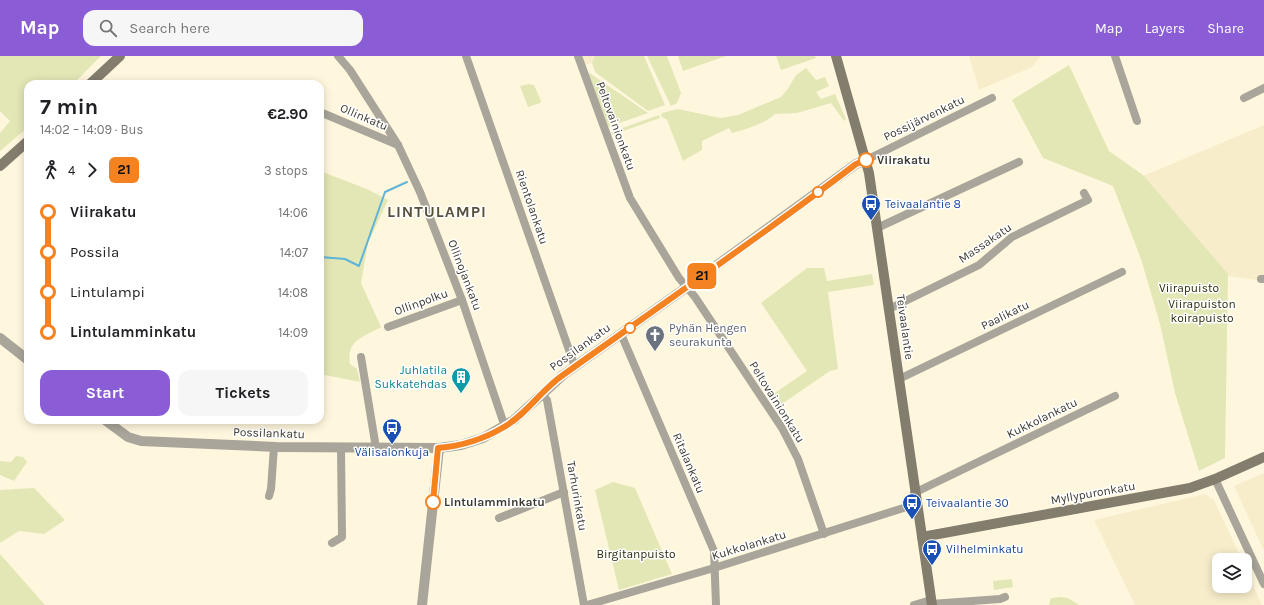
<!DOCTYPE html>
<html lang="en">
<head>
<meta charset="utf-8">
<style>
  body { margin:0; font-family:Karla,sans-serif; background:#f6f6f6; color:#202124; height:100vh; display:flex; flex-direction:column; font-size:15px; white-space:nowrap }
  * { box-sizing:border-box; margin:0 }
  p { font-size:13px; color:#757577 }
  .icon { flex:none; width:22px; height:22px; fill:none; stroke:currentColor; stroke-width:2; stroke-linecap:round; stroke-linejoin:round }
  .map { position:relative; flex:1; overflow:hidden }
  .drawer { position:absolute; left:24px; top:24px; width:300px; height:344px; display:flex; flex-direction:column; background:#fff; border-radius:12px; box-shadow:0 2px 10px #0003 }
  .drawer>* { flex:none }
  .badge { padding:0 8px; border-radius:6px; font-size:14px; line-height:26px }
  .controls { position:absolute; left:1212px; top:497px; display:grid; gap:8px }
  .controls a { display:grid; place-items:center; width:40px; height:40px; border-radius:8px; background:#fff; box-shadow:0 2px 10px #0003; font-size:20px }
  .map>.badge { position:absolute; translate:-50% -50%; box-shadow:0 0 0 2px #fff }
  .legs { display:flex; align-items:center; gap:6px; height:44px; padding:0 16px; font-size:13px }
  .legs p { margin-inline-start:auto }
  .head { display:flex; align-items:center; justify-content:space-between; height:68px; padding:0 16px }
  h1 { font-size:22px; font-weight:700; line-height:30px }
  .action { display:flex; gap:8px; margin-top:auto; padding:8px 16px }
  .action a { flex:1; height:46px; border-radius:12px; background:#8a5cd6; color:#fff; font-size:16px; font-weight:700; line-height:46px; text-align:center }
  .action a+a { background:#f6f6f6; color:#202124 }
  ul { padding:0 16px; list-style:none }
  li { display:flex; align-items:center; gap:14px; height:40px; font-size:15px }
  li i { display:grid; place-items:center; width:6px; height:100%; margin:0 5px; background:currentColor }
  li i::after { content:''; width:10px; height:10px; margin:-5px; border:3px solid; border-radius:50%; background:#fff }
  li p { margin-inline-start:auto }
  li:first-child i { background:linear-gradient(#0000 50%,currentColor 0) }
  li:last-child i { background:linear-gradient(currentColor 50%,#0000 0) }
  header { display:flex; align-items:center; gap:24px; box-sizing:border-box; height:56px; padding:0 20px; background:#8a5cd6; color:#fff }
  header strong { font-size:19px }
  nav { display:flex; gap:22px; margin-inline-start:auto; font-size:14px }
  .search { width:280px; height:36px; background:#f6f6f6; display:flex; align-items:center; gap:10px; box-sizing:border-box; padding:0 14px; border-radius:12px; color:#757577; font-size:15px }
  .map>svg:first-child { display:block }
</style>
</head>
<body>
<header>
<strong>Map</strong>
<div class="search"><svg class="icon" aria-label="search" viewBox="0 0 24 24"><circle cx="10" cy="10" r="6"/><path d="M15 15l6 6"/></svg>Search here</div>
<nav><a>Map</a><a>Layers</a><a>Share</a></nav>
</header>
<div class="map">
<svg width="1264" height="549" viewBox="0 0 1264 549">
  <rect width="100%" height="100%" fill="#fff7dd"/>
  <g fill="#f7edcb">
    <path d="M582,0H595L592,7L585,9Z"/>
    <path d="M969,0H1041L1032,11L979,34Z"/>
    <path d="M1264,69V225L1228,220L1143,120Z"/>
    <path d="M1264,417V495L1234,430Z"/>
    <path d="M1205,438L1214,444L1242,504H1219V530H1245V512L1262,549H1135L1094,464Z"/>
  </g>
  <g fill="#e3e7b6">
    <path d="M0,0H101L73,28H28V71L0,95V77L10,65L0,55Z"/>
    <path d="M595,0H644L665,49L648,55L595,16L592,7Z"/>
    <path d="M647,0H667L681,37L677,47L671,50Z"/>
    <path d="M678,0H726L683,15Z"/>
    <path d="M776,0H815L816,2L781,14Z"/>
    <path d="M1069,9L1109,95L1143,119L1228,218L1225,402L1199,415L1175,337L1160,268L1141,203L1113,130L1043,102L1012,44Z"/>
    <path d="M806,12L816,24L825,21L829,30L816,36L821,43L835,38L846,63L844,65L831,47L797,57L775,58C766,67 745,74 732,77L729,72L702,85V94L683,105L667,64L661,60L662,57L678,53L720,62L738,59L781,41L787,34L796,19Z"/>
    <path d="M588,16L648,57L608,71Z"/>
    <path d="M529,28L534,29L541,45L540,47L528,51L520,30Z"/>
    <path d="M659,59L660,62L612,79L611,76Z"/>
    <path d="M320,115L367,133L388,144L368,187L361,227L381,271C364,281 346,284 350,308L357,313L360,326L320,318Z"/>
    <path d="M807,212H824L827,225L872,218L874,229L828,236L838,313L830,315L776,352L769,341L807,315L761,247Z"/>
    <path d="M16,400L23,401L27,406L14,425L0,419V405L11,406Z"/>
    <path d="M613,426L635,432L672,518L619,534L595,434Z"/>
    <path d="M34,432L65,464L44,478L19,475L0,487V434Z"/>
    <path d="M0,498L45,549H0Z"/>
    <path d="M1012,523L1013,531L994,534L993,525Z"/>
    <path d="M1060,541L1068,542L1079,549H1049L1051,542Z"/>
  </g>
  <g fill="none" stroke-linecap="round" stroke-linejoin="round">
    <path stroke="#5eb5d9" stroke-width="2" d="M320,201L345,203L359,210L385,136L407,126"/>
    <g stroke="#a9a59a" stroke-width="8">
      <path d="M338,0L350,14L398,89L420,136L462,244L505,371"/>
      <path d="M466,0L575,311"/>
      <path d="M578,0L630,142L679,222L695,241L782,372L798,403L824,478"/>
      <path d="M1115,0L1137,65"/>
      <path d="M1244,42L1264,32"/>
      <path d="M320,56L398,89"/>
      <path d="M866,104L992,42"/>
      <path d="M877,172L1019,106"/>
      <path d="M1261,223H1264"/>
      <path d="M889,253L979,209L1012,181L1088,144L1084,137"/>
      <path d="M388,271L462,244"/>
      <path d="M621,278L714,495L716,549"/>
      <path d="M361,301L376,392"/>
      <path d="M899,323L1122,216"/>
      <path d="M542,338L547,344L584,549"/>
      <path d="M1215,423L1264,528"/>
      <path d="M914,437L1115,340"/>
      <path d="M269,440L271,433L274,391"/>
      <path d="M499,462L564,436"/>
      <path d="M332,487L342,481L341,392"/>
      <path d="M931,548L1000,543L1005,541"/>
      <path d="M587,549L714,512L916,448"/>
      <path d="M914,549L931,544"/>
    </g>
    <g stroke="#a9a59a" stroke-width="10">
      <path d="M0,282L28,304"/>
      <path d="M105,364L128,381L141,385L276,391L439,392L461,389L483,382L514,364L563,319L687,231L856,108L866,104"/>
      <path d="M422,549L439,392"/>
    </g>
    <g stroke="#837d6e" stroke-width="10">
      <path d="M836,0L869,117L932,549"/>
      <path d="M90,28L120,0"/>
      <path d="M0,110L28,85"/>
      <path d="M922,481L1190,432L1215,423L1264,401"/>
    </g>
  </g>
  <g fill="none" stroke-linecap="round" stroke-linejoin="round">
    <g stroke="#fff" stroke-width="9">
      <path id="line-1" d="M433,446L438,392C462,390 484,383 504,371C527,358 541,334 563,319C661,249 760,181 856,108L866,104"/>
    </g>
    <use href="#line-1" stroke="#f58220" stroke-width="6"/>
  </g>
  <defs>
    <g id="bus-pin" transform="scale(1)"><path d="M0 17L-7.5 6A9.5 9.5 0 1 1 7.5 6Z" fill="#1a4fb4" stroke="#fff"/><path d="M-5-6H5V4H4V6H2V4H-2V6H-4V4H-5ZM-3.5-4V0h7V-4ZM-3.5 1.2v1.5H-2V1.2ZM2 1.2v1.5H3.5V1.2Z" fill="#fff"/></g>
    <g id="church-pin" transform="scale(1)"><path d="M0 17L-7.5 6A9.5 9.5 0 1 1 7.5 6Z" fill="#6b7280" stroke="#fff"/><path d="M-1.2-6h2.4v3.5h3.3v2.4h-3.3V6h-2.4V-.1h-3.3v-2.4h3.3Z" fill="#fff"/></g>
    <g id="building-pin" transform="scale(1)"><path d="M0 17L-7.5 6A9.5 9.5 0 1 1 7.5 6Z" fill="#0f9aa8" stroke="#fff"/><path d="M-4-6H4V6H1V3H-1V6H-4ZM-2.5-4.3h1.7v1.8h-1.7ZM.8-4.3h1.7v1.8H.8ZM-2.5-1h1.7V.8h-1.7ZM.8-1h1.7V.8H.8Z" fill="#fff"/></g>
  </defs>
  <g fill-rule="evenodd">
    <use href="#bus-pin" x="871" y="148"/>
    <use href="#church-pin" x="655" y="279"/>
    <use href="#building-pin" x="461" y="321"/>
    <use href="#bus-pin" x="392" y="372"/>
    <use href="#bus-pin" x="912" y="447"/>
    <use href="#bus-pin" x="932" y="493"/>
  </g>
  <g fill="#fff" stroke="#f58220" stroke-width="2">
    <circle cx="866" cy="104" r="7"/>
    <circle cx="818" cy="136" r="5"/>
    <circle cx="630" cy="272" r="5"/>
    <circle cx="433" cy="446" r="7"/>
  </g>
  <g text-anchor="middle" stroke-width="3" stroke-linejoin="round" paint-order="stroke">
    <g font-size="12" fill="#3b382e" stroke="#fff">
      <text transform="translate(364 61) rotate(23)" y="4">Ollinkatu</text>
      <text transform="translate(924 62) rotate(-26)" y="4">Possijärvenkatu</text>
      <text transform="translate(616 70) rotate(70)" y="4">Peltovainionkatu</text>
      <text transform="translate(532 151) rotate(71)" y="4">Rientolankatu</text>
      <text transform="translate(985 187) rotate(-34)" y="4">Massakatu</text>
      <text transform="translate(465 219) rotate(69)" y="4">Ollinojankatu</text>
      <text transform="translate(421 246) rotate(-20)" y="4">Ollinpolku</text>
      <text transform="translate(1005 259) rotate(-26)" y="4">Paalikatu</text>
      <text transform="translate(905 271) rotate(82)" y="4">Teivaalantie</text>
      <text transform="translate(580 291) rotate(-36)" y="4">Possilankatu</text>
      <text transform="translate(777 346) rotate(58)" y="4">Peltovainionkatu</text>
      <text transform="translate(1042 362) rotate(-26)" y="4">Kukkolankatu</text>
      <text transform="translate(269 377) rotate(2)" y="4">Possilankatu</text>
      <text transform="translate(689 407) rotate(67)" y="4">Ritalankatu</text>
      <text transform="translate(1093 437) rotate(-10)" y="4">Myllypuronkatu</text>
      <text transform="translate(577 440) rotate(80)" y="4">Tarhurinkatu</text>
      <text transform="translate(749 489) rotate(-17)" y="4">Kukkolankatu</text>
    </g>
    <g font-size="12" font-weight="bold" fill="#3b382e" stroke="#fff" text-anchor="start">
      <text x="877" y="108">Viirakatu</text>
      <text x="444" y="450">Lintulamminkatu</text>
    </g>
    <g font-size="12" fill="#164399" stroke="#fff" text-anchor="start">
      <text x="885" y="152">Teivaalantie 8</text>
      <text x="392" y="400" text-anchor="middle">Välisalonkuja</text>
      <text x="926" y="451">Teivaalantie 30</text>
      <text x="946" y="497">Vilhelminkatu</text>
    </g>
    <g font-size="12" fill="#2b2d0b" stroke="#fff">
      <text x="1189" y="236">Viirapuisto</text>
      <text x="1202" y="252">Viirapuiston<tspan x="1202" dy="14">koirapuisto</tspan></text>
      <text x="636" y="502">Birgitanpuisto</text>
    </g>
    <g font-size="12" fill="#5b616d" stroke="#fff" text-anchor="start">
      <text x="669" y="276">Pyhän Hengen<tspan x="669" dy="14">seurakunta</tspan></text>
    </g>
    <g font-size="12" fill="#0d838f" stroke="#fff" text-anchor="end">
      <text x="447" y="318">Juhlatila<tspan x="447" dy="14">Sukkatehdas</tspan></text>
    </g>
    <g font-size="16" font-weight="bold" letter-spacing="1" fill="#564f3a" stroke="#fff">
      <text x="437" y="161">LINTULAMPI</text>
    </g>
  </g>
</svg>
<div class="controls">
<a><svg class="icon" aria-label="layers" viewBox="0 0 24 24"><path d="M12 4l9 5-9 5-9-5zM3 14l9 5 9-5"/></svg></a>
</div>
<b class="badge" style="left:702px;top:220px;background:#f58220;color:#111">21</b>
<section class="drawer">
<div class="head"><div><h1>7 min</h1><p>14:02 – 14:09 · Bus</p></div><b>€2.90</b></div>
<div class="legs"><svg class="icon" aria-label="walk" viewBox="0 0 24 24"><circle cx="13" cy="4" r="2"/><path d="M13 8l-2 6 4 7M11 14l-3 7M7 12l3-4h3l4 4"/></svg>4<svg class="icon" aria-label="forward" viewBox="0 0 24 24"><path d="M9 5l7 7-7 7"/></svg><b class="badge" style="background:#f58220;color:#111">21</b><p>3 stops</p></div>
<ul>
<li><i style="color:#f58220"></i><b>Viirakatu</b><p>14:06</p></li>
<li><i style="color:#f58220"></i><span>Possila</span><p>14:07</p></li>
<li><i style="color:#f58220"></i><span>Lintulampi</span><p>14:08</p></li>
<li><i style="color:#f58220"></i><b>Lintulamminkatu</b><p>14:09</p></li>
</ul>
<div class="action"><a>Start</a><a>Tickets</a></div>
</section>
</div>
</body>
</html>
